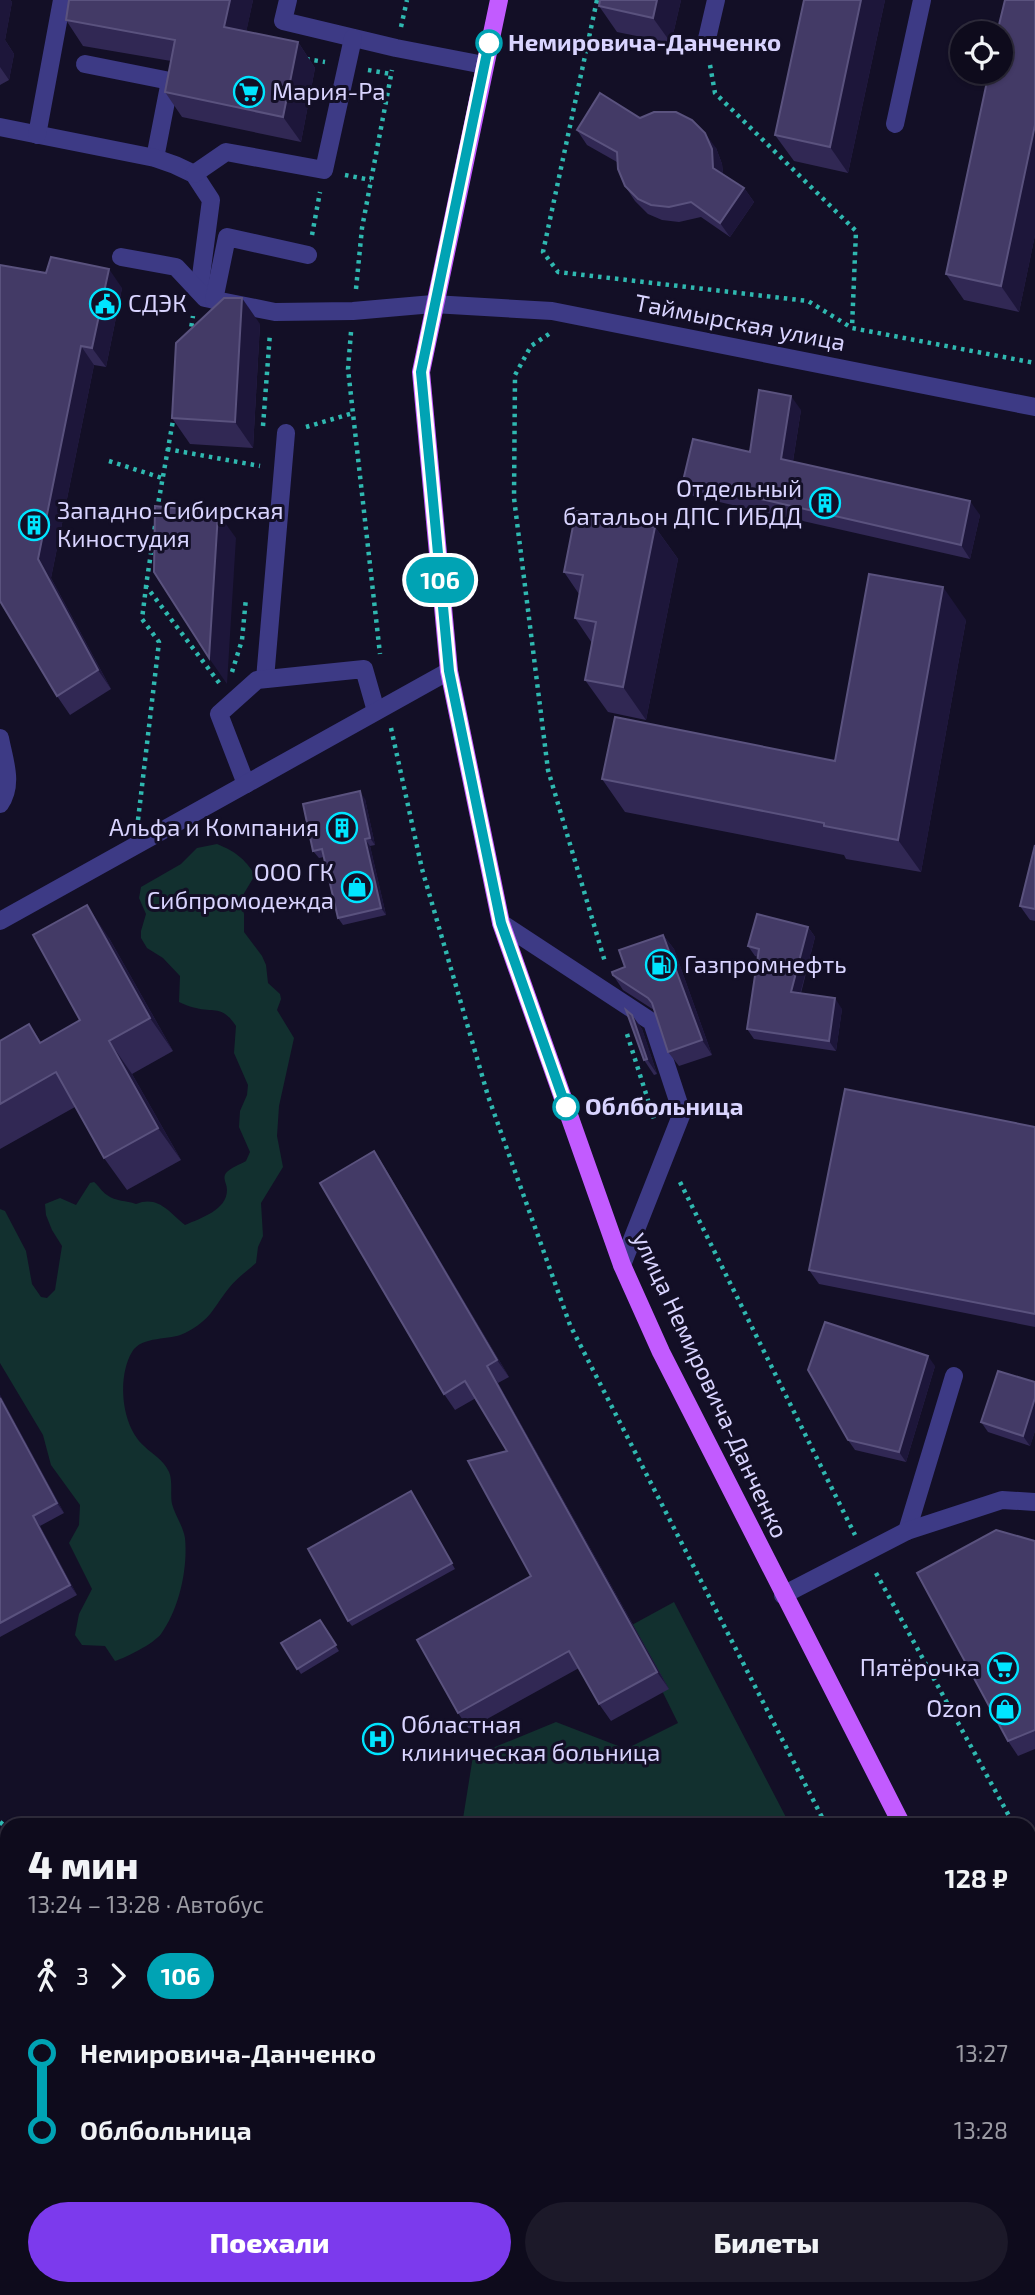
<!DOCTYPE html>
<html lang="ru">
<head>
<meta charset="utf-8">
<style>
  body { margin:0; font-family:"Exo 2",sans-serif; background:#1c1929; color:#f1f3f6; height:100vh; display:flex; flex-direction:column; font-size:26px; white-space:nowrap }
  * { box-sizing:border-box; margin:0 }
  p { font-size:23px; color:#9b9ba3 }
  .icon { flex:none; width:38px; height:38px; fill:none; stroke:currentColor; stroke-width:2; stroke-linecap:round; stroke-linejoin:round }
  .map { position:relative; flex:1; overflow:hidden }
  .drawer { position:absolute; left:0px; top:1818px; width:1036px; height:478px; display:flex; flex-direction:column; background:#0e0b1c; border-radius:21px 21px 0 0; box-shadow:0 2px 5px #0004,0 0 0 2px #2e2b3b }
  .drawer>* { flex:none }
  .badge { padding:0 14px; border-radius:23px; font-size:24px; line-height:46px }
  .fabs { position:absolute; left:950px; top:21px; display:grid; gap:14px }
  .fabs a { display:grid; place-items:center; width:63px; height:63px; border-radius:50%; background:#0e0b1c; box-shadow:0 2px 5px #0004,0 0 0 2px #2e2b3b; font-size:35px }
  .map>.badge { position:absolute; translate:-50% -50%; box-shadow:0 0 0 4px #fff }
  .legs { display:flex; align-items:center; gap:10px; height:77px; padding:0 28px; font-size:23px }
  .legs p { margin-inline-start:auto }
  .head { display:flex; align-items:center; justify-content:space-between; height:119px; padding:0 28px }
  h1 { font-size:38px; font-weight:800; line-height:52px }
  .button { display:flex; gap:14px; margin-top:auto; padding:14px 28px }
  .button a { flex:1; height:80px; border-radius:42px; background:#7c3aed; color:#fff; font-size:28px; font-weight:800; line-height:80px; text-align:center }
  .button a+a { background:#1c1929; color:#f1f3f6 }
  ul { padding:0 28px; list-style:none }
  li { display:flex; align-items:center; gap:24px; height:77px; font-size:26px }
  li i { display:grid; place-items:center; width:10px; height:100%; margin:0 9px; background:currentColor }
  li i::after { content:''; width:18px; height:18px; margin:-9px; border:5px solid; border-radius:50%; background:#0e0b1c }
  li p { margin-inline-start:auto }
  li:first-child i { background:linear-gradient(#0000 50%,currentColor 0) }
  li:last-child i { background:linear-gradient(currentColor 50%,#0000 0) }
  .map>svg:first-child { display:block }
</style>
</head>
<body>
<div class="map">
<svg width="1035" height="2295" viewBox="0 0 1035 2295">
  <rect width="100%" height="100%" fill="#130f26"/>
  <g fill="#12302f">
    <path d="M217,844C236,852 244,858 255,875L240,900L244,914V932L262,956L266,965L268,983L280,994L281,999L277,1010L294,1038L279,1106L277,1136L283,1167L261,1203L263,1236L258,1247L256,1263C247,1271 236,1279 229,1288C212,1309 212,1319 185,1333C170,1341 142,1335 132,1352C117,1377 121,1426 144,1446C153,1455 163,1459 169,1472C173,1481 170,1494 172,1504C175,1515 183,1526 185,1538C188,1569 179,1609 161,1634C153,1644 127,1657 115,1661L105,1646L82,1645L75,1635L79,1614L92,1589L69,1543L79,1525L80,1505L51,1465L43,1435L0,1363V1209L5,1211L26,1251L32,1284L41,1297L47,1298L55,1290L62,1246L52,1230L46,1215L45,1204L60,1198L76,1205L90,1183L94,1182C99,1186 101,1191 107,1195C116,1202 126,1200 136,1204C158,1195 169,1212 185,1225C201,1218 227,1210 227,1190C227,1183 222,1179 226,1173C230,1168 241,1164 246,1161L250,1152L239,1127L240,1111L247,1095L248,1085L234,1053L236,1026C222,1005 216,1013 196,1008C190,1007 184,1004 179,1002L180,976L163,958L147,948L141,938V931L146,914L139,898L141,887L181,864L197,848Z"/>
    <path d="M674,1602L790,1825H462L473,1756L556,1722L626,1749L678,1723L630,1626Z"/>
    <path d="M0,1859H5L7,1863V1916L0,1914Z"/>
    <path d="M7,1973V2105L0,2110V1974Z"/>
    <path d="M7,2139V2289H162L164,2295H0V2144Z"/>
    <path d="M661,2289H742L745,2295H665Z"/>
    <path d="M914,2289H1024L1027,2295H917Z"/>
  </g>
  <g fill="none" stroke-linecap="round" stroke-linejoin="round">
    <g stroke="#2fb8b0" stroke-width="4.5" stroke-dasharray="3.5 5" stroke-linecap="butt">
      <path d="M597,0L543,252L558,272L808,301L852,328L1035,363"/>
      <path d="M401,27L407,0"/>
      <path d="M306,59L325,62"/>
      <path d="M710,65L715,93L856,231L852,328"/>
      <path d="M368,70L391,74"/>
      <path d="M345,175L371,180"/>
      <path d="M312,235L320,192"/>
      <path d="M356,289L362,228L392,70"/>
      <path d="M351,332L348,369L380,654"/>
      <path d="M549,334L531,346L515,375L514,498L548,770L605,962"/>
      <path d="M190,335L193,316"/>
      <path d="M263,426L270,333"/>
      <path d="M306,427L353,413"/>
      <path d="M167,449L260,466"/>
      <path d="M109,461L162,478"/>
      <path d="M157,510L174,415"/>
      <path d="M155,526L146,586L220,684"/>
      <path d="M232,672L242,640L246,598"/>
      <path d="M391,728L422,869L488,1096L570,1325L826,1825"/>
      <path d="M138,820L159,642L142,619L146,587"/>
      <path d="M627,1034L654,1119"/>
      <path d="M680,1182L855,1535"/>
      <path d="M876,1573L1014,1825"/>
      <path d="M0,1822L7,1828"/>
      <path d="M1029,1853L1035,1864"/>
      <path d="M1029,2211L1035,2222"/>
      <path d="M262,2289L265,2295"/>
    </g>
    <g stroke="#3d3a85" stroke-width="18">
      <path d="M288,0L283,21L396,48L484,65"/>
      <path d="M706,43L716,0"/>
      <path d="M85,64L170,81L155,158"/>
      <path d="M895,124L922,0"/>
      <path d="M0,127L155,158L175,165L194,174L211,200L199,291"/>
      <path d="M37,135L62,0"/>
      <path d="M194,174L226,152L324,170L353,38"/>
      <path d="M121,257L176,267L205,298L275,312L353,311L433,304L552,311L1035,407"/>
      <path d="M214,300L227,237L308,255"/>
      <path d="M265,679L286,433"/>
      <path d="M0,738C4,760 14,784 0,804"/>
      <path d="M246,784L219,714L257,680L364,669L376,711"/>
      <path d="M0,921L449,671"/>
      <path d="M501,923L652,1022L682,1113L622,1265"/>
      <path d="M907,1531L954,1376"/>
      <path d="M783,1595L907,1531L1002,1500L1035,1502"/>
      <path d="M470,2289L473,2295"/>
      <path d="M615,2289L618,2295"/>
      <path d="M368,2295L380,2289"/>
    </g>
    <g stroke="#c25bff" stroke-width="18">
      <path d="M499,0L421,372L449,671L501,923L622,1265L661,1352L902,1825"/>
      <path d="M1029,2071L1035,2082"/>
    </g>
  </g>
  <g fill="#312854">
    <path d="M0,0H10L12,2L5,40L14,54L9,80L0,85Z"/>
    <path d="M69,0H253L246,32L298,42L315,68L301,142L182,117L165,92L171,61L83,46L66,20Z"/>
    <path d="M681,0L671,43L617,32L599,6Z"/>
    <path d="M804,0H885L848,173L794,161L775,135Z"/>
    <path d="M1035,0V235L1019,312L964,300L946,274Z"/>
    <path d="M640,118L716,148L722,164L723,174L744,188L754,202L730,237L701,217L679,222L662,220L648,214L635,201L625,186L617,162L587,145L577,130Z"/>
    <path d="M0,265L122,288L106,367L94,365L51,578L111,689L70,715L57,696Z"/>
    <path d="M260,324L253,448L190,444L172,418Z"/>
    <path d="M801,410L793,461L980,515L970,559L693,496L683,481L750,452Z"/>
    <path d="M655,527L678,559L646,720L608,712L585,680L592,643L575,618L579,594L564,572Z"/>
    <path d="M966,620L921,872L846,859L844,855L625,812L602,779L835,761Z"/>
    <path d="M365,799L375,845L370,846L386,915L343,925L338,918L324,857L319,858L313,851Z"/>
    <path d="M1035,845V921L1030,920L1020,906Z"/>
    <path d="M808,927L815,937L801,993L842,1009L836,1051L754,1039L747,1029L758,957L755,956L748,946Z"/>
    <path d="M663,935L674,949L712,1055L679,1066L668,1052L654,1010L623,990L613,975L625,967Z"/>
    <path d="M109,938L173,1051L132,1074L181,1160L127,1190L104,1158L75,1107L0,1149V1041L29,1024L41,1042L80,1020Z"/>
    <path d="M632,1015L642,1029L657,1074L654,1075L644,1060Z"/>
    <path d="M1035,1127V1327L819,1284L809,1270Z"/>
    <path d="M374,1151L385,1168L509,1377L498,1383L669,1689L611,1721L599,1704L579,1668L469,1729L458,1713L531,1576L507,1451L476,1398L455,1410L444,1394Z"/>
    <path d="M935,1366L906,1462L855,1450L848,1440Z"/>
    <path d="M1035,1382V1431L1030,1446L988,1432L981,1422Z"/>
    <path d="M0,1395L64,1513L40,1526L77,1595L0,1637Z"/>
    <path d="M411,1491L455,1569L352,1626L348,1621Z"/>
    <path d="M1035,1541V1749L1018,1756L1008,1741Z"/>
    <path d="M320,1620L339,1651L301,1674L281,1643Z"/>
    <path d="M478,2289H584L587,2295H482Z"/>
  </g>
  <g fill="#1d163a">
    <path d="M0,0H10L12,2L5,40L14,54L9,80L0,67Z"/>
    <path d="M230,0H253L242,52L224,27Z"/>
    <path d="M657,0H681L671,43L653,18Z"/>
    <path d="M861,0H885L848,173L830,147Z"/>
    <path d="M298,42L315,68L301,142L283,117Z"/>
    <path d="M1035,125V235L1019,312L1001,286Z"/>
    <path d="M705,133L716,148L722,164L724,183L713,168Z"/>
    <path d="M744,188L754,202L730,237L720,223Z"/>
    <path d="M109,269L122,288L106,367L92,348Z"/>
    <path d="M242,298L260,324L253,448L235,422Z"/>
    <path d="M81,346L94,365L51,578L111,689L98,670L38,559Z"/>
    <path d="M791,396L801,410L791,473L781,459Z"/>
    <path d="M970,501L980,515L970,559L961,545Z"/>
    <path d="M218,513L236,538L227,684L209,658Z"/>
    <path d="M655,527L678,559L646,720L623,687Z"/>
    <path d="M943,587L966,620L921,872L898,840Z"/>
    <path d="M360,791L365,799L375,845L370,838Z"/>
    <path d="M365,839L370,846L386,915L381,908Z"/>
    <path d="M87,905L109,938L173,1051L150,1018Z"/>
    <path d="M808,927L815,937L798,1002L791,992Z"/>
    <path d="M663,935L674,949L712,1055L702,1040Z"/>
    <path d="M835,998L842,1009L836,1051L829,1041Z"/>
    <path d="M632,1015L642,1029L657,1074L647,1059Z"/>
    <path d="M109,1041L132,1074L181,1160L158,1128Z"/>
    <path d="M374,1151L385,1168L509,1377L497,1360Z"/>
    <path d="M928,1356L935,1366L906,1462L899,1452Z"/>
    <path d="M487,1366L498,1383L669,1689L657,1672Z"/>
    <path d="M0,1395L64,1513L57,1503L0,1398Z"/>
    <path d="M1035,1398V1431L1030,1446L1023,1436Z"/>
    <path d="M33,1516L40,1526L77,1595L70,1585Z"/>
    <path d="M581,2289H584L587,2295H584Z"/>
  </g>
  <g fill="#433a66" stroke="#5a527e" stroke-width="2">
    <path d="M69,0H230L224,27L298,42L283,117L165,92L175,40L66,20Z"/>
    <path d="M600,0H657L653,18L599,6Z"/>
    <path d="M804,0H861L830,147L775,135Z"/>
    <path d="M1005,0H1035V125L1001,286L946,274L989,72H1001V33H997Z"/>
    <path d="M600,93L640,118L654,112H676L692,120L705,133L712,149L713,168L744,188L720,223L691,202L669,207L651,205L638,199L625,186L618,169L617,152L577,130Z"/>
    <path d="M51,257L109,269L92,348L81,346L38,559L98,670L57,696L0,601V265L46,273Z"/>
    <path d="M224,298H242L235,422L172,418L176,343Z"/>
    <path d="M759,390L791,396L781,459L970,501L961,545L683,481L693,439L750,452Z"/>
    <path d="M155,506L218,513L209,658L154,572Z"/>
    <path d="M576,511L655,527L623,687L585,680L596,622L575,618L583,575L564,572Z"/>
    <path d="M869,574L943,587L898,840L824,826V823L602,779L615,717L835,761Z"/>
    <path d="M360,791L370,838L365,839L381,908L338,918L322,849L313,851L303,804Z"/>
    <path d="M1035,845V909L1020,906Z"/>
    <path d="M87,905L150,1018L109,1041L158,1128L104,1158L56,1072L0,1104V1041L29,1024L40,1043L80,1020L33,935Z"/>
    <path d="M757,914L808,927L791,992L835,998L829,1041L747,1029L759,949L748,946Z"/>
    <path d="M663,935L702,1040L668,1052L652,1003L648,998L613,975L612,972L625,967L619,950Z"/>
    <path d="M626,1010L632,1015L647,1059L644,1060Z"/>
    <path d="M845,1089L1035,1127V1314L809,1270Z"/>
    <path d="M374,1151L497,1360L487,1366L657,1672L599,1704L569,1651L458,1713L417,1640L531,1576L468,1461L507,1451L465,1381L444,1394L320,1183Z"/>
    <path d="M825,1322L928,1356L899,1452L848,1440L808,1370Z"/>
    <path d="M998,1371L1035,1382V1398L1023,1436L981,1422Z"/>
    <path d="M0,1398L57,1503L33,1516L70,1585L0,1623Z"/>
    <path d="M411,1491L452,1563L348,1621L308,1549Z"/>
    <path d="M996,1530L1035,1541V1730L1008,1741L917,1573Z"/>
    <path d="M320,1620L336,1645L297,1669L281,1643Z"/>
    <path d="M517,2289H581L584,2295H520Z"/>
  </g>
  <g fill="none" stroke-linecap="round" stroke-linejoin="round">
    <g stroke="#fff" stroke-width="16">
      <path id="line-1" d="M489,43L421,372L449,671L501,923L566,1107"/>
    </g>
    <use href="#line-1" stroke="#00a3b4" stroke-width="10"/>
  </g>
  <defs>
    <g id="supermarket-ring" transform="scale(1.575)"><circle r="9.5" fill="#130f26" stroke="#00e5ff" stroke-width="1.5"/><path d="M-6-5.5h2.5l.6 2H6L4.5 2H-2.5L-4.4-4H-6ZM-1.5 3.2a1.3 1.3 0 1 0 .1 0ZM3 3.2a1.3 1.3 0 1 0 .1 0Z" fill="#00e5ff"/></g>
    <g id="civic-ring" transform="scale(1.575)"><circle r="9.5" fill="#130f26" stroke="#00e5ff" stroke-width="1.5"/><path d="M-.6-6.5H3V-4.5H.6V-3L4-1V1h2V6H-6V1h2V-1L-.6-3ZM-1.2 2.5V6h2.4V2.5Z" fill="#00e5ff"/></g>
    <g id="building-ring" transform="scale(1.575)"><circle r="9.5" fill="#130f26" stroke="#00e5ff" stroke-width="1.5"/><path d="M-4-6H4V6H1V3H-1V6H-4ZM-2.5-4.3h1.7v1.8h-1.7ZM.8-4.3h1.7v1.8H.8ZM-2.5-1h1.7V.8h-1.7ZM.8-1h1.7V.8H.8Z" fill="#00e5ff"/></g>
    <g id="shop-ring" transform="scale(1.575)"><circle r="9.5" fill="#130f26" stroke="#00e5ff" stroke-width="1.5"/><path d="M-5-2.5h2.3a2.7 3.5 0 0 1 5.4 0H5L5.5 6h-11ZM-1.5-2.5h3a1.5 2.3 0 0 0-3 0Z" fill="#00e5ff"/></g>
    <g id="fuel-ring" transform="scale(1.575)"><circle r="9.5" fill="#130f26" stroke="#00e5ff" stroke-width="1.5"/><path d="M-5.5-6h7V0h2V4h1.3V-2.5L3-4.5l.8-.8L6-3V5H2.5V1h-1V6h-7ZM-4.2-4.7v3.2H.2V-4.7Z" fill="#00e5ff"/></g>
    <g id="hospital-ring" transform="scale(1.575)"><circle r="9.5" fill="#130f26" stroke="#00e5ff" stroke-width="1.5"/><path d="M-5-5h3v3.5h4V-5h3V5h-3V1.5h-4V5h-3Z" fill="#00e5ff"/></g>
  </defs>
  <g fill-rule="evenodd">
    <use href="#supermarket-ring" x="249" y="92"/>
    <use href="#civic-ring" x="105" y="304"/>
    <use href="#building-ring" x="825" y="503"/>
    <use href="#building-ring" x="34" y="525"/>
    <use href="#building-ring" x="342" y="828"/>
    <use href="#shop-ring" x="357" y="887"/>
    <use href="#fuel-ring" x="661" y="965"/>
    <use href="#supermarket-ring" x="1003" y="1668"/>
    <use href="#shop-ring" x="1005" y="1709"/>
    <use href="#hospital-ring" x="378" y="1739"/>
  </g>
  <g fill="#fff" stroke="#00a3b4" stroke-width="3.5">
    <circle cx="489" cy="43" r="12"/>
    <circle cx="566" cy="1107" r="12"/>
  </g>
  <g text-anchor="middle" stroke-width="6" stroke-linejoin="round" paint-order="stroke">
    <g font-size="24" font-weight="bold" fill="#d9d4ff" stroke="#130f26" text-anchor="start">
      <text x="508" y="51">Немировича-Данченко</text>
      <text x="585" y="1115">Облбольница</text>
    </g>
    <g font-size="24" fill="#d9d4ff" stroke="#130f26" text-anchor="start">
      <text x="272" y="100">Мария-Ра</text>
      <text x="128" y="312">СДЭК</text>
      <text x="802" y="497" text-anchor="end">Отдельный<tspan x="802" dy="28">батальон ДПС ГИБДД</tspan></text>
      <text x="57" y="519">Западно-Сибирская<tspan x="57" dy="28">Киностудия</tspan></text>
      <text x="319" y="836" text-anchor="end">Альфа и Компания</text>
      <text x="334" y="881" text-anchor="end">ООО ГК<tspan x="334" dy="28">Сибпромодежда</tspan></text>
      <text x="684" y="973">Газпромнефть</text>
      <text x="980" y="1676" text-anchor="end">Пятёрочка</text>
      <text x="982" y="1717" text-anchor="end">Ozon</text>
      <text x="401" y="1733">Областная<tspan x="401" dy="28">клиническая больница</tspan></text>
    </g>
    <g font-size="24" fill="#d9d4ff" stroke="#130f26">
      <text transform="translate(740 323) rotate(11)" y="8">Таймырская улица</text>
      <text transform="translate(710 1385) rotate(65)" y="8">улица Немировича-Данченко</text>
    </g>
  </g>
</svg>
<div class="fabs">
<a><svg class="icon" aria-label="locate" viewBox="0 0 24 24"><circle cx="12" cy="12" r="6"/><path d="M12 2v4M12 18v4M2 12h4M18 12h4"/></svg></a>
</div>
<b class="badge" style="left:440px;top:580px;background:#00a3b4;color:#fff">106</b>
<section class="drawer">
<div class="head"><div><h1>4 мин</h1><p>13:24 – 13:28 · Автобус</p></div><b>128 ₽</b></div>
<div class="legs"><svg class="icon" aria-label="walk" viewBox="0 0 24 24"><circle cx="13" cy="4" r="2"/><path d="M13 8l-2 6 4 7M11 14l-3 7M7 12l3-4h3l4 4"/></svg>3<svg class="icon" aria-label="forward" viewBox="0 0 24 24"><path d="M9 5l7 7-7 7"/></svg><b class="badge" style="background:#00a3b4;color:#fff">106</b></div>
<ul>
<li><i style="color:#00a3b4"></i><b>Немировича-Данченко</b><p>13:27</p></li>
<li><i style="color:#00a3b4"></i><b>Облбольница</b><p>13:28</p></li>
</ul>
<div class="button"><a>Поехали</a><a>Билеты</a></div>
</section>
</div>
</body>
</html>
